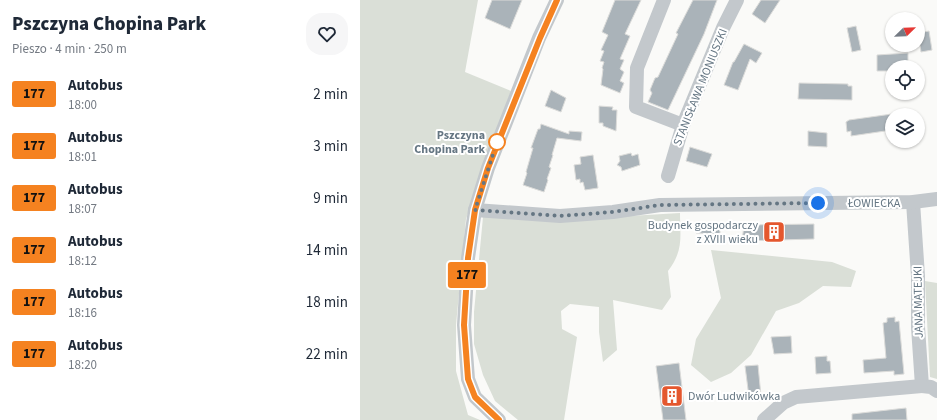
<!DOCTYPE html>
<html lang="pl">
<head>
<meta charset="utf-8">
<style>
  body { margin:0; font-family:"Source Sans 3",sans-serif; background:#f6f6f7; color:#1f2937; height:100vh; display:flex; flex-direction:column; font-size:15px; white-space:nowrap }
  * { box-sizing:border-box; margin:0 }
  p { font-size:13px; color:#747a83 }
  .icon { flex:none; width:22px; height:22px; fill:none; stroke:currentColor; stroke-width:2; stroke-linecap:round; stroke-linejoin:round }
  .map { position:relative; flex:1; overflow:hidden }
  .side { display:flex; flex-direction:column; background:#fff; width:360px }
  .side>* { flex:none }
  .badge { padding:0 8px; border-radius:3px; font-size:14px; line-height:26px }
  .needle { width:26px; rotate:67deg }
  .fabs { position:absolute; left:525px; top:12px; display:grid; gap:8px }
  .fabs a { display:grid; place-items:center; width:40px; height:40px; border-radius:50%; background:#fff; box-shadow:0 1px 3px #0004; font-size:20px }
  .you { position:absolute; width:20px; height:20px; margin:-10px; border:3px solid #fff; border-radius:50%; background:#1a73e8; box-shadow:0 0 0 6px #1a73e833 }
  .map>.badge { position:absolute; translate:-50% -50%; box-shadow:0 0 0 2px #fff }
  .round { display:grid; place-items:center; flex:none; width:42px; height:42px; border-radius:16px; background:#f6f6f7 }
  .overview { display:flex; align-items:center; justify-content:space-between; height:68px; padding:0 12px }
  h1 { font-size:19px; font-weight:800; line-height:30px }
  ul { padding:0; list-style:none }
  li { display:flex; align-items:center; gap:12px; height:52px; padding:0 12px }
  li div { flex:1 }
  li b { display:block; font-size:15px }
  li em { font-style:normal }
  li .badge { min-width:44px; font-weight:700; text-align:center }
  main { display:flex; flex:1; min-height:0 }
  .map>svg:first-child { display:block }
</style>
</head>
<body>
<main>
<section class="side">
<div class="overview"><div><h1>Pszczyna Chopina Park</h1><p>Pieszo · 4 min · 250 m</p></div><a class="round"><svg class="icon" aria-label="heart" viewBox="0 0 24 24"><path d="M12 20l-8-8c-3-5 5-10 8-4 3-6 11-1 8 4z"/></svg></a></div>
<ul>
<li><span class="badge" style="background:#f58220;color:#111">177</span><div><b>Autobus</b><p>18:00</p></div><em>2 min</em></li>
<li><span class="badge" style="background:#f58220;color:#111">177</span><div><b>Autobus</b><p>18:01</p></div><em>3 min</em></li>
<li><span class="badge" style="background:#f58220;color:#111">177</span><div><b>Autobus</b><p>18:07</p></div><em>9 min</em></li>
<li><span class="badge" style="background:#f58220;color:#111">177</span><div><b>Autobus</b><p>18:12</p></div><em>14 min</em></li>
<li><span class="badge" style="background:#f58220;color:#111">177</span><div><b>Autobus</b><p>18:16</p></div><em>18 min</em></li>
<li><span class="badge" style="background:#f58220;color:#111">177</span><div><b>Autobus</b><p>18:20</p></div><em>22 min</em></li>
</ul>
</section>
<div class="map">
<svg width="577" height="420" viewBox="0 0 577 420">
  <rect width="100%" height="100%" fill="#fafaf8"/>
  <g fill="#dadfd7">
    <path d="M0,0H118L105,72L151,91L106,219L96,325V371L108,415L120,420H0Z"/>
    <path d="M320,213C320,237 324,250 308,271L311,297L302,310L253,300L257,350L243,362L239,332V307L210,304L201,311L202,329L217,337L204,420H158L135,401L123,375L114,344V312L123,217H252Z"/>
    <path d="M351,250L472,262L496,271L491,287L463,286L439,303L416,311L391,355L371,373L351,382L331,365L336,339L361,298Z"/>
    <path d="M565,281L577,283V379L570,377Z"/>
  </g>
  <g fill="#aab3b9" stroke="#dcdcda">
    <path d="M132,0H162L150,29L125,18Z"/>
    <path d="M255,0H281L265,34L270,36L260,59L264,60L260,69L264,72L260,81L264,83L260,93L241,85L243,69L242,68L244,62L240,61L244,51L241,50L248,35L242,32Z"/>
    <path d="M333,0H357L344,34L308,110L288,102L292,93L290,90L295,78L298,77L318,34L316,33Z"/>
    <path d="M401,0H420L405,23L392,14Z"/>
    <path d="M496,26L501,50L492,52L487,28Z"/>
    <path d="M569,31L572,50L561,52L558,33Z"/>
    <path d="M384,44L402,53L396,63L390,59L378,90L364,85L373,62H374Z"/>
    <path d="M548,53V67H532V71H517V55Z"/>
    <path d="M439,83L488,84V86H492V100L438,99Z"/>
    <path d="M191,90L206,98L201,112L185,106Z"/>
    <path d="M239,106L253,107L252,110H257L256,131L243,126V123H239Z"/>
    <path d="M532,114V130L491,136V131L487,132L486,122L489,120Z"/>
    <path d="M181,124L209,134V131L222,132L221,141L197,138L192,155H193L189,167L191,168L187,179L188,180L184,192L163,185L167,173L166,172L173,148H171L178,129H180Z"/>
    <path d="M448,131L467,133V147L448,146Z"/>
    <path d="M330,147L352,154L347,167L326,161Z"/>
    <path d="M271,153L272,156L278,154L280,165L262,171L261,167L257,165L260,161L259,156Z"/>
    <path d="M233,155L238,188L225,190L223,182L220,183V179L216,180L214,165L221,164L220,157Z"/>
    <path d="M336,223L360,224V234L336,233Z"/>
    <path d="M454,224V239L382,241L384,225Z"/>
    <path d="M535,317V322L539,321L544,374L534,375V371L504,373L503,360L526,358L523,323L527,322V318Z"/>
    <path d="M431,336L432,353L414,354L411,337Z"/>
    <path d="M467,356V361H470L471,373L456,374L455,357Z"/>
    <path d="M319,363L326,420H303L296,366Z"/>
    <path d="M398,365L401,396L389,397L385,366Z"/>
    <path d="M546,408L547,420H492V414Z"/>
  </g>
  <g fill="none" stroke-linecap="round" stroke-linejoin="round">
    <g stroke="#c3c8cc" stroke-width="14">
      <path d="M304,0L277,68L276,107L323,125"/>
      <path d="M308,176L323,125L363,28L377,0"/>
      <path d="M553,202L558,276V327L562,386L571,387L577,391"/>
      <path d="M115,210L200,216L253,212L300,205L553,202L577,199"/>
      <path d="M139,420L115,397L108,379L104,325L108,258L115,210L128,168L179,38L197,0"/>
      <path d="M404,420L423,403L436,397L562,386"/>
    </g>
  </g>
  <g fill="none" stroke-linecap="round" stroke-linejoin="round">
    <g stroke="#fff" stroke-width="9">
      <path id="line" d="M139,420L115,397L108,379L104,325L108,258L115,210L128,168L180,38L197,0"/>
    </g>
    <use href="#line" stroke="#f58220" stroke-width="6"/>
    <path stroke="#657683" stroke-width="4" stroke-dasharray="0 7.2" d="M137,142L115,210L200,216L253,212L300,205L458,203"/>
  </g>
  <defs>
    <g id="building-square" transform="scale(1.15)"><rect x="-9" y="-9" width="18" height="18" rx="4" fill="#e4572e" stroke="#fff"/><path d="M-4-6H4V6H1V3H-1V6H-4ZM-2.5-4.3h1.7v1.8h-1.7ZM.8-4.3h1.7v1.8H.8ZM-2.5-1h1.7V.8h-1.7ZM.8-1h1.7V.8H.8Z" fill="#fff"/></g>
  </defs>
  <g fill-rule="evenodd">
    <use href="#building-square" x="414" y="232"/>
    <use href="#building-square" x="312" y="396"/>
  </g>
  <circle fill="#fff" stroke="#f58220" stroke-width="2" cx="137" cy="142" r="8"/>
  <g text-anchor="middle" stroke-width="4" stroke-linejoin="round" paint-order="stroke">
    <g font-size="12" fill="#657683" stroke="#fff">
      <text transform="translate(340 87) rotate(-68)" y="4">STANISŁAWA MONIUSZKI</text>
      <text x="514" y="207">ŁOWIECKA</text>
      <text transform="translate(558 302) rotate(-91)" y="4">JANA MATEJKI</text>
    </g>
    <g font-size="12" font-weight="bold" fill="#657683" stroke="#fff" text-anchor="end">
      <text x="125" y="139">Pszczyna<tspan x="125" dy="14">Chopina Park</tspan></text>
    </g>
    <g font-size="12" fill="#657683" stroke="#fff" text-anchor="end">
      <text x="398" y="229">Budynek gospodarczy<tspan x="398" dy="14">z XVIII wieku</tspan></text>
      <text x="328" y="400" text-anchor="start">Dwór Ludwikówka</text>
    </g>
  </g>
</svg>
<div class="fabs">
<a><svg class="needle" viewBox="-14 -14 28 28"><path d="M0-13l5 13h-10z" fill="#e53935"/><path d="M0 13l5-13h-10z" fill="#747a83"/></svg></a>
<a><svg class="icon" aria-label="locate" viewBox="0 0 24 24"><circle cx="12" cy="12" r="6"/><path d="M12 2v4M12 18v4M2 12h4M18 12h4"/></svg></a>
<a><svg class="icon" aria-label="layers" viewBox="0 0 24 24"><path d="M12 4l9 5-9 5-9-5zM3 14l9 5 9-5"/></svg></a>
</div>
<div class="you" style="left:458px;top:203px"></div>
<b class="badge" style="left:107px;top:275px;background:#f58220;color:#111">177</b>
</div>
</main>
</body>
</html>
